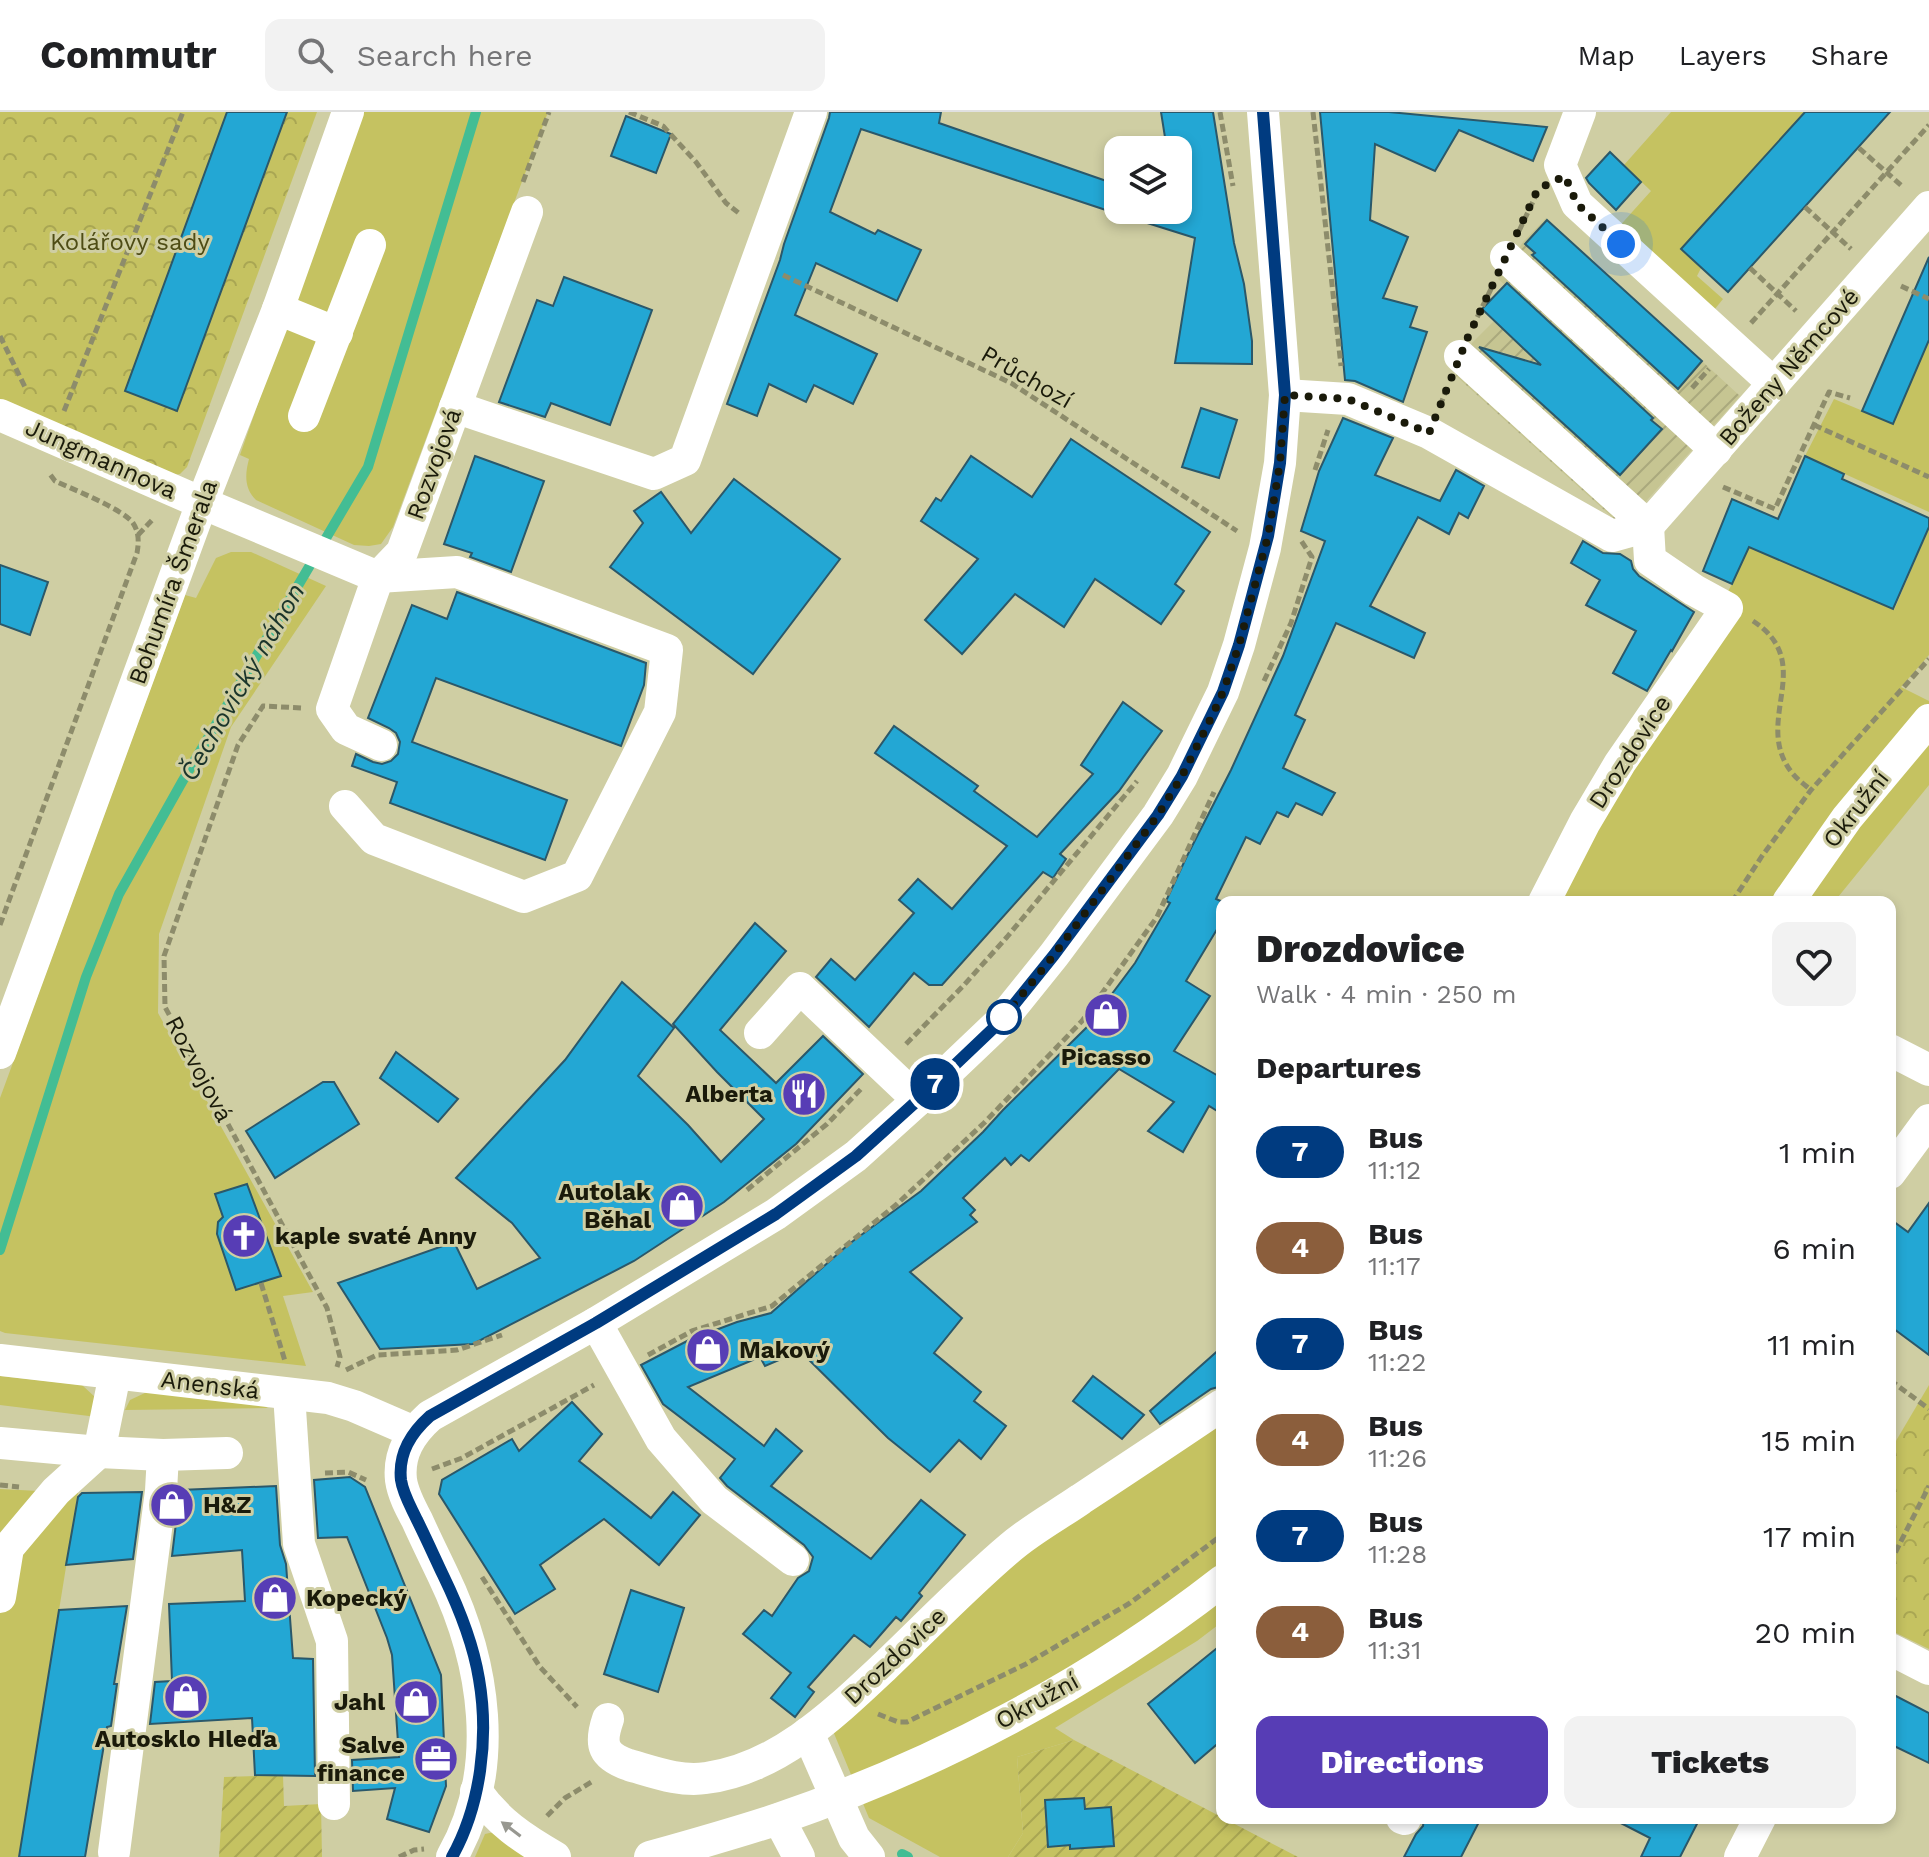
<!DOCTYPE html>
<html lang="en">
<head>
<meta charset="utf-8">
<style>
  body { margin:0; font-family:"Work Sans",sans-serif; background:#f2f2f2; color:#202124; height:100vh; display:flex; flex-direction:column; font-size:30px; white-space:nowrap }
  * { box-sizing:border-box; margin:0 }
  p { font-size:26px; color:#757577 }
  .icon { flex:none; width:44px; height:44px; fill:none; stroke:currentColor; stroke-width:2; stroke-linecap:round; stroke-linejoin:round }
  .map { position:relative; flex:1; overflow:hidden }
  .drawer { position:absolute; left:1216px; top:784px; width:680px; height:928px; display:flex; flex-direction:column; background:#fff; border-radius:16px; box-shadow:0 4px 12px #0003 }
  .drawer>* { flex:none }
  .badge { padding:0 16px; border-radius:26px; font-size:28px; line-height:52px }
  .tools { position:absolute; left:1104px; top:24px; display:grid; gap:16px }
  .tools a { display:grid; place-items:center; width:88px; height:88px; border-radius:16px; background:#fff; box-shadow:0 4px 12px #0003; font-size:40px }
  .you { position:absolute; width:40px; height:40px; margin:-20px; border:6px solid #fff; border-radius:50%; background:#1a73e8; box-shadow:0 0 0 12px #1a73e833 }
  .map>.badge { position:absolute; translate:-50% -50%; box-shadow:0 0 0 4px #fff }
  h2 { padding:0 40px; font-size:30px; line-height:72px }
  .round { display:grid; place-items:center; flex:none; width:84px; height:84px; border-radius:16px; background:#f2f2f2 }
  .headline { display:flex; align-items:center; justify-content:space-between; height:136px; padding:0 40px }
  h1 { font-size:38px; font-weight:800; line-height:60px }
  .cta { display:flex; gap:16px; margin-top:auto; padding:16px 40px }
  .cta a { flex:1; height:92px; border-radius:16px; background:#573db5; color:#fff; font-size:32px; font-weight:800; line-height:92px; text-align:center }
  .cta a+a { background:#f2f2f2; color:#202124 }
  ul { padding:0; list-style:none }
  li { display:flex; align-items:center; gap:24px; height:96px; padding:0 40px }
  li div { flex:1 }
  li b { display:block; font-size:30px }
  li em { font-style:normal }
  li .badge { min-width:88px; font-weight:700; text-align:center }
  header { display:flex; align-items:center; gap:48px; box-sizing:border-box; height:112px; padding:0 40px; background:#fff; border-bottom:2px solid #e0e0e0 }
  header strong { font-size:38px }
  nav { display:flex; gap:44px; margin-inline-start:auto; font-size:28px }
  .search { width:560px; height:72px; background:#f2f2f2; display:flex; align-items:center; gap:20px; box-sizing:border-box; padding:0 28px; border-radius:16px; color:#757577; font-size:30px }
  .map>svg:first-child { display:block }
</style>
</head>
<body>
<header>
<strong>Commutr</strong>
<div class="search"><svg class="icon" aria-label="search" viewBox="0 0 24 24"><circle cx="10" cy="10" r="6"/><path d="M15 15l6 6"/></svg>Search here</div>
<nav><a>Map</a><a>Layers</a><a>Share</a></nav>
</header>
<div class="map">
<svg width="1929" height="1745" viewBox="0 0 1929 1745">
  <defs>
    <pattern id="industrial-furrows" width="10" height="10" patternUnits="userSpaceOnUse" patternTransform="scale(2)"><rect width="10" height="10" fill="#c6c592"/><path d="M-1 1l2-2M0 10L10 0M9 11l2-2" fill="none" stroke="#aaa97d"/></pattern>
    <pattern id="park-crowns" width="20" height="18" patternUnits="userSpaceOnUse" patternTransform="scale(2)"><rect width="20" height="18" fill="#c5c261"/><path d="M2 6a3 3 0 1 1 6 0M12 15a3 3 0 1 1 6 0" fill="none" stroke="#a9a653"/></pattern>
    <pattern id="garden-furrows" width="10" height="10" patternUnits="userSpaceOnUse" patternTransform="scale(2)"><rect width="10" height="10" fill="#c5c261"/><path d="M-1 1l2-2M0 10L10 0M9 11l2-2" fill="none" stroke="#a9a653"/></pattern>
  </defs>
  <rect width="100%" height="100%" fill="#cfcea3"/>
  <path fill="url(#industrial-furrows)" d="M1546,106L1740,284L1623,415L1456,264L1459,253L1472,231L1494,209L1482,197L1505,173L1498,167L1523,130Z"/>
  <g fill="#c5c261">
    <path d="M360,0H548L393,415L381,432L369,434L354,433L256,388C244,376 245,362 249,347L240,343Z"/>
    <path d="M1671,0H1805L1681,137L1701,156L1697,164L1723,187L1710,203L1616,118L1651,79L1624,53Z"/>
    <path d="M1929,229V400L1805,344L1834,287L1892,311Z"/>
    <path d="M1929,416V543L1901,575L1929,589V673L1834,790H1557L1732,472L1750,433L1763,441L1894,498Z"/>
    <path d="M231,440H251L326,474L231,615L159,822L158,901L313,1180L283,1184L306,1254L5,1221L0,1219V986L185,483L196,486L216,446Z"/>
    <path d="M0,1264L82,1273L96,1286L97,1305L0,1293Z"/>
    <path d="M147,1280L258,1291L268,1296L125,1298L130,1288Z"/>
    <path d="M1222,1307V1510L1197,1529L1055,1616L1074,1628L1017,1645L1023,1721L1008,1745H940L869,1706L833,1619L1031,1432Z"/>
    <path d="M0,1377L78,1381L19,1745H0Z"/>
    <path d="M494,1720L531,1745H475L485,1722Z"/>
  </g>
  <g fill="url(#park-crowns)">
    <path d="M0,0H317L187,355L180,362L174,363L0,288Z"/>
    <path d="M1929,1273V1537L1890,1518V1339Z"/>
  </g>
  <g fill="url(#garden-furrows)">
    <path d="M1074,1628L1298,1745H1008L1023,1721L1017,1645Z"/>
    <path d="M283,1663L284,1694L321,1692L322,1745H219L224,1665Z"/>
  </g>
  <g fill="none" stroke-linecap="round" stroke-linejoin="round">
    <g stroke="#43bd94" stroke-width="10">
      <path d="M0,1138L86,865L119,782L182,670L368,355L476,0"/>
      <path d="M902,1742L908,1745"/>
    </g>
  </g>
  <g fill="#23a7d4" stroke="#2b586a" stroke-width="2">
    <path d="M227,0H287L177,299L125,279Z"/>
    <path d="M830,0H941L939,11L1118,73V102L861,17L830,100L875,122L878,118L921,138L897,189L816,151L795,203L877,242L853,292L814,273L806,290L769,272L757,304L727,292L780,148L784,132L829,6Z"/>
    <path d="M1161,0H1213L1234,131L1244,172L1252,229V252L1175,251L1195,126L1125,104L1126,98H1178V38H1167Z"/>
    <path d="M1320,0H1389L1547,15L1533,49L1459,18L1435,59L1375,32L1370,108L1408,125L1383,186L1417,195L1410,215L1427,220L1403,290L1355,269L1345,268Z"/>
    <path d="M1805,0H1890L1728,180L1681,137Z"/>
    <path d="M626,4L671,22L656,61L611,44Z"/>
    <path d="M1610,40L1641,70L1616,98L1589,71L1586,66Z"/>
    <path d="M1547,108L1702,249L1678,277L1532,143L1535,141L1525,132Z"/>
    <path d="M1929,145V228L1893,312L1862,299Z"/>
    <path d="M564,165L652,198L610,313L551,291L545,305L499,290L537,188L553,194Z"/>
    <path d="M1507,171L1653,306L1651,308L1662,317L1620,363L1479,235L1541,253L1482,197Z"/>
    <path d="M1201,296L1237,308L1219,366L1182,355Z"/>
    <path d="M1343,306L1393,326L1375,363L1440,389L1456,358L1484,374L1468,406L1459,401L1449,422L1418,405L1370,494L1425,521L1414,546L1336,511L1295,603L1305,608L1283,656L1335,681L1322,703L1296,691L1288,705L1277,700L1260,732L1246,725L1216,787L1223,790L1222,809L1186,869L1210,884L1174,939L1222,966V1002L1209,994L1183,1040L1148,1019L1174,990L1119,957L1029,1049L1021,1043L1011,1053L1005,1046L963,1086L975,1098L970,1103L977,1110L910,1160L962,1206L934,1241L981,1280L974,1289L1006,1314L981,1347L959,1328L930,1360L888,1326L800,1239L765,1254L760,1245L688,1275L764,1334L776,1317L802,1339L771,1374L871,1447L921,1388L965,1423L919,1481L922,1484L901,1509L896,1505L870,1535L854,1523L808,1575L814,1580L795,1605L771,1586L791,1561L743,1522L764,1498L772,1504L798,1466L809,1459L813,1445L804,1433L727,1374L720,1366L735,1347L663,1292L641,1253L689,1228L737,1210L771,1201L849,1132L921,1079L983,1020L1003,998L1088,914L1135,851L1170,791L1166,789L1186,746L1231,658L1283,544L1325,429L1301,419L1319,359Z"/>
    <path d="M1071,327L1210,420L1175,472L1184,479L1161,512L1095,467L1064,515L1015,482L962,542L925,508L978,447L921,409L936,386L941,389L971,344L1032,385Z"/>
    <path d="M475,344L544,369L511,460L470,445L472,441L444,432Z"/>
    <path d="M1805,344L1844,362L1842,367L1929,406V415L1893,497L1749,435L1732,472L1703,459L1732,387L1778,407Z"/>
    <path d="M734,367L840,447L753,562L610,455L643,411L634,399L661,380L691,421Z"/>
    <path d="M1583,429L1603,441L1620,442L1631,449L1633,457L1639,464L1694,500L1672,539L1671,538L1647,579L1613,561L1636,519L1586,493L1600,468L1571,451Z"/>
    <path d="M0,453L48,470L30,523L0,512Z"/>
    <path d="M457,480L646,551L644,573L621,634L436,566L412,630L567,688L545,748L390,691L397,670L352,654L356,642L373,650L382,652L391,649L398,642L400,630L396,621L389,616L368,606L412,493L447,507Z"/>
    <path d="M1123,590L1162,619L1119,679L1060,742L1066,747L1053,766L1043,760L942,873H929L914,861L869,915L816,865L831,847L855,868L914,801L899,788L918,767L952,797L1007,734L875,641L894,614L978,674L974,679L1037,725L1093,662L1081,653Z"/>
    <path d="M755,811L786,839L720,918L776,971L823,924L863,962L796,1032L724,1090L634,1149L473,1232L380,1237L338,1171L454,1130L477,1177L540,1146L512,1111L456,1066L565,948L622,870L674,916L638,964L688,1013L721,1050L764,1007L717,960L673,912Z"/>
    <path d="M396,940L458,987L438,1010L380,966Z"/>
    <path d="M323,970H334L359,1012L275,1066L246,1019Z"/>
    <path d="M247,1072L281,1164L236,1178L217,1122L218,1110L223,1105L215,1082Z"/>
    <path d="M1929,1091V1243L1890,1214V1107L1908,1120Z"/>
    <path d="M1222,1235V1274L1211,1277L1160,1312L1150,1299Z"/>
    <path d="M1093,1264L1144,1303L1122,1327L1073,1289Z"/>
    <path d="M572,1290L602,1322L579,1349L651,1406L673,1380L700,1403L659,1453L604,1407L540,1453L555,1477L515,1502L439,1382L442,1368L512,1327L519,1339Z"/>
    <path d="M350,1365L365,1375L441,1563L446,1674L429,1720L387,1707L395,1676L353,1679L352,1648L399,1645L392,1543L387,1526L347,1425L318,1426L314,1368Z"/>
    <path d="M276,1374L280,1433L286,1452L293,1546L313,1547L315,1664L255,1663L252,1606L150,1612L155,1570L172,1569L169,1492L245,1489L242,1438L172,1444L180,1378Z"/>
    <path d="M142,1380L133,1447L66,1453L78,1385L82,1381Z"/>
    <path d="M631,1478L684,1496L658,1580L604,1562Z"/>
    <path d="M127,1494L114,1572H117L111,1614L107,1615L85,1745H19L59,1498Z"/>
    <path d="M1222,1532V1628L1195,1651L1148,1592Z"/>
    <path d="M1890,1581L1929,1601V1651L1890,1632Z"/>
    <path d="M1084,1686L1085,1697L1111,1695L1114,1734L1070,1737V1733L1048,1735L1045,1688Z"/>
    <path d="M1424,1706H1481L1461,1745H1404L1416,1722L1423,1714Z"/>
    <path d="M1611,1706H1700L1680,1745H1641L1650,1726Z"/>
  </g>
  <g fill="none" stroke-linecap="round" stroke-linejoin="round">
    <g stroke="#8d8c6b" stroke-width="5" stroke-dasharray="8 4" stroke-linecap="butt">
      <path d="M629,0L663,14L696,50L726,91L740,102"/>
      <path d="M1220,0L1233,74"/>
      <path d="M1313,0L1341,254"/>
      <path d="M1859,36L1903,75"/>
      <path d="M523,70L549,0"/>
      <path d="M1805,95L1851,137"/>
      <path d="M1519,119L1537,81"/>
      <path d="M1750,156L1796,199"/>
      <path d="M783,163L1011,271L1237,419"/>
      <path d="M1901,174L1929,187"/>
      <path d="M1751,211L1929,13"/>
      <path d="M1472,216L1492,175"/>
      <path d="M0,224L25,275"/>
      <path d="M1692,276L1709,257"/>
      <path d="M1440,294L1448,273"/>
      <path d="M64,299L183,0"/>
      <path d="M1814,313L1929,365"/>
      <path d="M1315,358L1328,318"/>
      <path d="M1723,375L1775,397L1829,280L1850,286"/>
      <path d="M138,423L154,406"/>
      <path d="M1753,509C1819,552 1750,610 1793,662C1798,668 1805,673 1811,678"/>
      <path d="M1264,569L1291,511L1312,445L1300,427"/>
      <path d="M301,596L263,594L238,633L164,844L165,895L327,1196L340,1245L337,1255"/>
      <path d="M1732,790L1762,744L1811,678L1929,547"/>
      <path d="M0,813L137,441C139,430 139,420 133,411C123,397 72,377 55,369L49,361"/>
      <path d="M906,932L964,873L1007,825L1137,669"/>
      <path d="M747,1078L827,1012L862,976"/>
      <path d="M261,1171L285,1249"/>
      <path d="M648,1243L692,1219L772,1194L897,1092L984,1011L1082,909L1157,805L1214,680"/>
      <path d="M346,1258L377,1243L457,1238L502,1223"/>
      <path d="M1890,1268L1929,1297"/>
      <path d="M432,1357L462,1346L594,1273"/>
      <path d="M325,1361L348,1360L366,1368"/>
      <path d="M0,1373L19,1375"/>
      <path d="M1890,1451L1929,1374"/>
      <path d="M482,1465L540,1555L577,1595"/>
      <path d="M878,1602L898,1610H907L1026,1552L1130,1491L1222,1423"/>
      <path d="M547,1704L565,1686L593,1669"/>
      <path d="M399,1745L414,1738L424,1737"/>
    </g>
    <g stroke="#fff" stroke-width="32">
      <path d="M1580,0L1560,53L1577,92L1774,272"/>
      <path d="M1506,145L1716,338"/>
      <path d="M278,197L337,221"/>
      <path d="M1460,244L1648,414L1650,448L1694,478L1727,496L1620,651L1585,710L1544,790"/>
      <path d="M1285,283L1348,287L1429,321L1612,424L1648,414"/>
      <path d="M455,295L654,362L685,348L811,0"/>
      <path d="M0,303L202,391L378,465L457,460L667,538L660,600L577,764L524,785L374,727L345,694"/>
      <path d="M304,304L370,133"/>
      <path d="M1648,414L1929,95"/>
      <path d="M381,633L346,617L332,597L378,465L402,440L527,100"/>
      <path d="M1788,790L1847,706L1929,608"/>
      <path d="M760,921L800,876L918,988"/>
      <path d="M1890,938L1929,958"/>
      <path d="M0,941L202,391L278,197L348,0"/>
      <path d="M1890,1061L1929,1008"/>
      <path d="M596,1211L661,1327L714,1388L793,1448"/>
      <path d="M0,1248L328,1286L354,1294L414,1320"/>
      <path d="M289,1282L299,1432L332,1529L334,1692"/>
      <path d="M0,1331L99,1340L163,1343L227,1341"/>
      <path d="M0,1485L8,1436L56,1379L99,1340L115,1262"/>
      <path d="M1890,1537L1929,1557"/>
      <path d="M608,1607C599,1633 603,1644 629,1653C654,1660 680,1670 706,1666C777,1657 834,1602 883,1556C925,1516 967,1472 1011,1435C1032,1417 1058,1403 1081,1387C1128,1356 1175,1325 1222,1293"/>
      <path d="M808,1621L854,1726L869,1745"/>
      <path d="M476,1679C498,1710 522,1726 555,1745"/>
      <path d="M1402,1706L1405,1707"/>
      <path d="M779,1707L799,1745"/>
      <path d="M114,1740L161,1379L163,1343"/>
      <path d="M452,1745C502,1657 485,1550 443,1463C434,1444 425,1426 417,1408C410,1395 403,1382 401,1368C398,1341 411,1321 430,1304L596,1211L776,1102L856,1044L918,988L1000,910L1054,843L1158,703L1182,664L1223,580L1239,533L1265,436L1280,351L1285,283L1263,0"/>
      <path d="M650,1745C693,1733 736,1721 778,1707C936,1653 1090,1572 1222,1469"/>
      <path d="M1740,1745L1760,1706"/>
    </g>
  </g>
  <defs><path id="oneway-solid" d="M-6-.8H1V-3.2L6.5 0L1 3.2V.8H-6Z" transform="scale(2)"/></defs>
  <use fill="#989891" href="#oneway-solid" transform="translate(511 1717) rotate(-143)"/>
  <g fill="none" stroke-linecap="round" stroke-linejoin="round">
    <g stroke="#fff" stroke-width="18">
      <path id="line" d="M452,1745C481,1693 489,1625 479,1567C473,1530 459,1496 443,1463C434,1444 426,1426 417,1408C411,1395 403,1382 401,1368C398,1341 411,1321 430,1304L596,1211L776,1102L856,1044L918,988L1000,910L1054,843L1158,703L1182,664L1223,580L1239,533L1268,424L1280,351L1285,283L1263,0"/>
    </g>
    <use href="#line" stroke="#003b80" stroke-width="12"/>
    <path stroke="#1a1a0a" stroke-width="8" stroke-dasharray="0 14.4" d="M1004,905L1000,910L1054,843L1158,703L1182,664L1213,602L1223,580L1239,533L1268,424L1280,351L1285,283L1348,287L1429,321L1468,225L1538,77L1565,64L1577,92L1621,132"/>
  </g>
  <defs>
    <g id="shop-disc" transform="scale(2.3)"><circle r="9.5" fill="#573db5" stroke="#cfcea3"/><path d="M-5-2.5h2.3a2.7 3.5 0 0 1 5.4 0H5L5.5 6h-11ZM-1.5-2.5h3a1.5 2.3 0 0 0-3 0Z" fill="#fff"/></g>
    <g id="restaurant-disc" transform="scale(2.3)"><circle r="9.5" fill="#573db5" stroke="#cfcea3"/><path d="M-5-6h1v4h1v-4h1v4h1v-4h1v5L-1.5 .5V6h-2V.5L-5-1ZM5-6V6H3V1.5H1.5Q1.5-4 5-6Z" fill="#fff"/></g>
    <g id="church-disc" transform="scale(2.3)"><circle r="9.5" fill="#573db5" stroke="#cfcea3"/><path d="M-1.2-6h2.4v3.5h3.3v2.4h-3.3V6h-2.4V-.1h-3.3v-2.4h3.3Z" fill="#fff"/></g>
    <g id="office-disc" transform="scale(2.3)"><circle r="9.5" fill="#573db5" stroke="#cfcea3"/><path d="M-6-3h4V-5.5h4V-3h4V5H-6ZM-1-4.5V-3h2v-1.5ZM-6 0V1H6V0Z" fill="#fff"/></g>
  </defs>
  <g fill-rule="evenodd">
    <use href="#shop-disc" x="1106" y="903"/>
    <use href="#restaurant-disc" x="804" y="982"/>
    <use href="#shop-disc" x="682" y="1094"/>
    <use href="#church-disc" x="244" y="1124"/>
    <use href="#shop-disc" x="708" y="1238"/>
    <use href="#shop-disc" x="172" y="1393"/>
    <use href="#shop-disc" x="275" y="1486"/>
    <use href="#shop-disc" x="186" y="1585"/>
    <use href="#shop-disc" x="416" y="1590"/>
    <use href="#office-disc" x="436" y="1647"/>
  </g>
  <circle fill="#fff" stroke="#003b80" stroke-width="4" cx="1004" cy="905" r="16"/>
  <g text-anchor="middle" stroke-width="6" stroke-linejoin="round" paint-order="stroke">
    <g font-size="24" fill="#4e4c15" stroke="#cfcea3">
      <text x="130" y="138">Kolářovy sady</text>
    </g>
    <g font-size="24" fill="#1a1a0a" stroke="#cfcea3">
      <text transform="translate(1789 255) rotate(-49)" y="8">Boženy Němcové</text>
      <text transform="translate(1027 265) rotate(30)" y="8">Průchozí</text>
      <text transform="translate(101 347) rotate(24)" y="8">Jungmannova</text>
      <text transform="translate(434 352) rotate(-70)" y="8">Rozvojová</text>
      <text transform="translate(173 470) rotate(-70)" y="8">Bohumíra Šmerala</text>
      <text transform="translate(1630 640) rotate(-57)" y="8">Drozdovice</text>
      <text transform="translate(1856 697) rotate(-52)" y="8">Okružní</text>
      <text transform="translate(199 957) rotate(62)" y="8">Rozvojová</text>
      <text transform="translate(210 1273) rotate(7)" y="8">Anenská</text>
      <text transform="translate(895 1544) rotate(-43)" y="8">Drozdovice</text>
      <text transform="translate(1037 1589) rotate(-29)" y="8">Okružní</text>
    </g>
    <g font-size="24" font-weight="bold" fill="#1a1a0a" stroke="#cfcea3" text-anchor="end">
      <text x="1106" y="953" text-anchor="middle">Picasso</text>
      <text x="773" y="990">Alberta</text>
      <text x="651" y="1088">Autolak<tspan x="651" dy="28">Běhal</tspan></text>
      <text x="275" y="1132" text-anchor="start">kaple svaté Anny</text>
      <text x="739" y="1246" text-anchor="start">Makový</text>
      <text x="203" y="1401" text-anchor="start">H&amp;Z</text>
      <text x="306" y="1494" text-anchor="start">Kopecký</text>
      <text x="385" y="1598">Jahl</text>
      <text x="186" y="1635" text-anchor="middle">Autosklo Hleďa</text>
      <text x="405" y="1641">Salve<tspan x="405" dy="28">finance</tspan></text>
    </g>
    <g font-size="26" font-style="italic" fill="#1b352b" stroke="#cfcea3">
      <text transform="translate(242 570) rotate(-60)" y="9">Čechovický náhon</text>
    </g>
  </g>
</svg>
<div class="tools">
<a><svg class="icon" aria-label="layers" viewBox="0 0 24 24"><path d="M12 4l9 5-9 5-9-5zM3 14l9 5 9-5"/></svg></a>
</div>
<div class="you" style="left:1621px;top:132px"></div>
<b class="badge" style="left:935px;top:972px;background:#003b80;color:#fff">7</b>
<section class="drawer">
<div class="headline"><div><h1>Drozdovice</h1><p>Walk · 4 min · 250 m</p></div><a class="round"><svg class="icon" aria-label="heart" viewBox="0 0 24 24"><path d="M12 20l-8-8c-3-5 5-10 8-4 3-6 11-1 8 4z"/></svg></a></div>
<h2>Departures</h2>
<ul>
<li><span class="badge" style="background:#003b80;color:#fff">7</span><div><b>Bus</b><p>11:12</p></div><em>1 min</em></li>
<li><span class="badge" style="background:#8b5e3c;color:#fff">4</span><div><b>Bus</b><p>11:17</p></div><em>6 min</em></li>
<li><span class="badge" style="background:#003b80;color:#fff">7</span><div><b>Bus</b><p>11:22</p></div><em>11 min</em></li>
<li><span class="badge" style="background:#8b5e3c;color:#fff">4</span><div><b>Bus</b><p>11:26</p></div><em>15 min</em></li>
<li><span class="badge" style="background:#003b80;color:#fff">7</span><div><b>Bus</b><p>11:28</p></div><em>17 min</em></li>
<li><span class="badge" style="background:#8b5e3c;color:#fff">4</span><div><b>Bus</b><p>11:31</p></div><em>20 min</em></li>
</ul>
<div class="cta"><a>Directions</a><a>Tickets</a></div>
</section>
</div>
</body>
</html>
